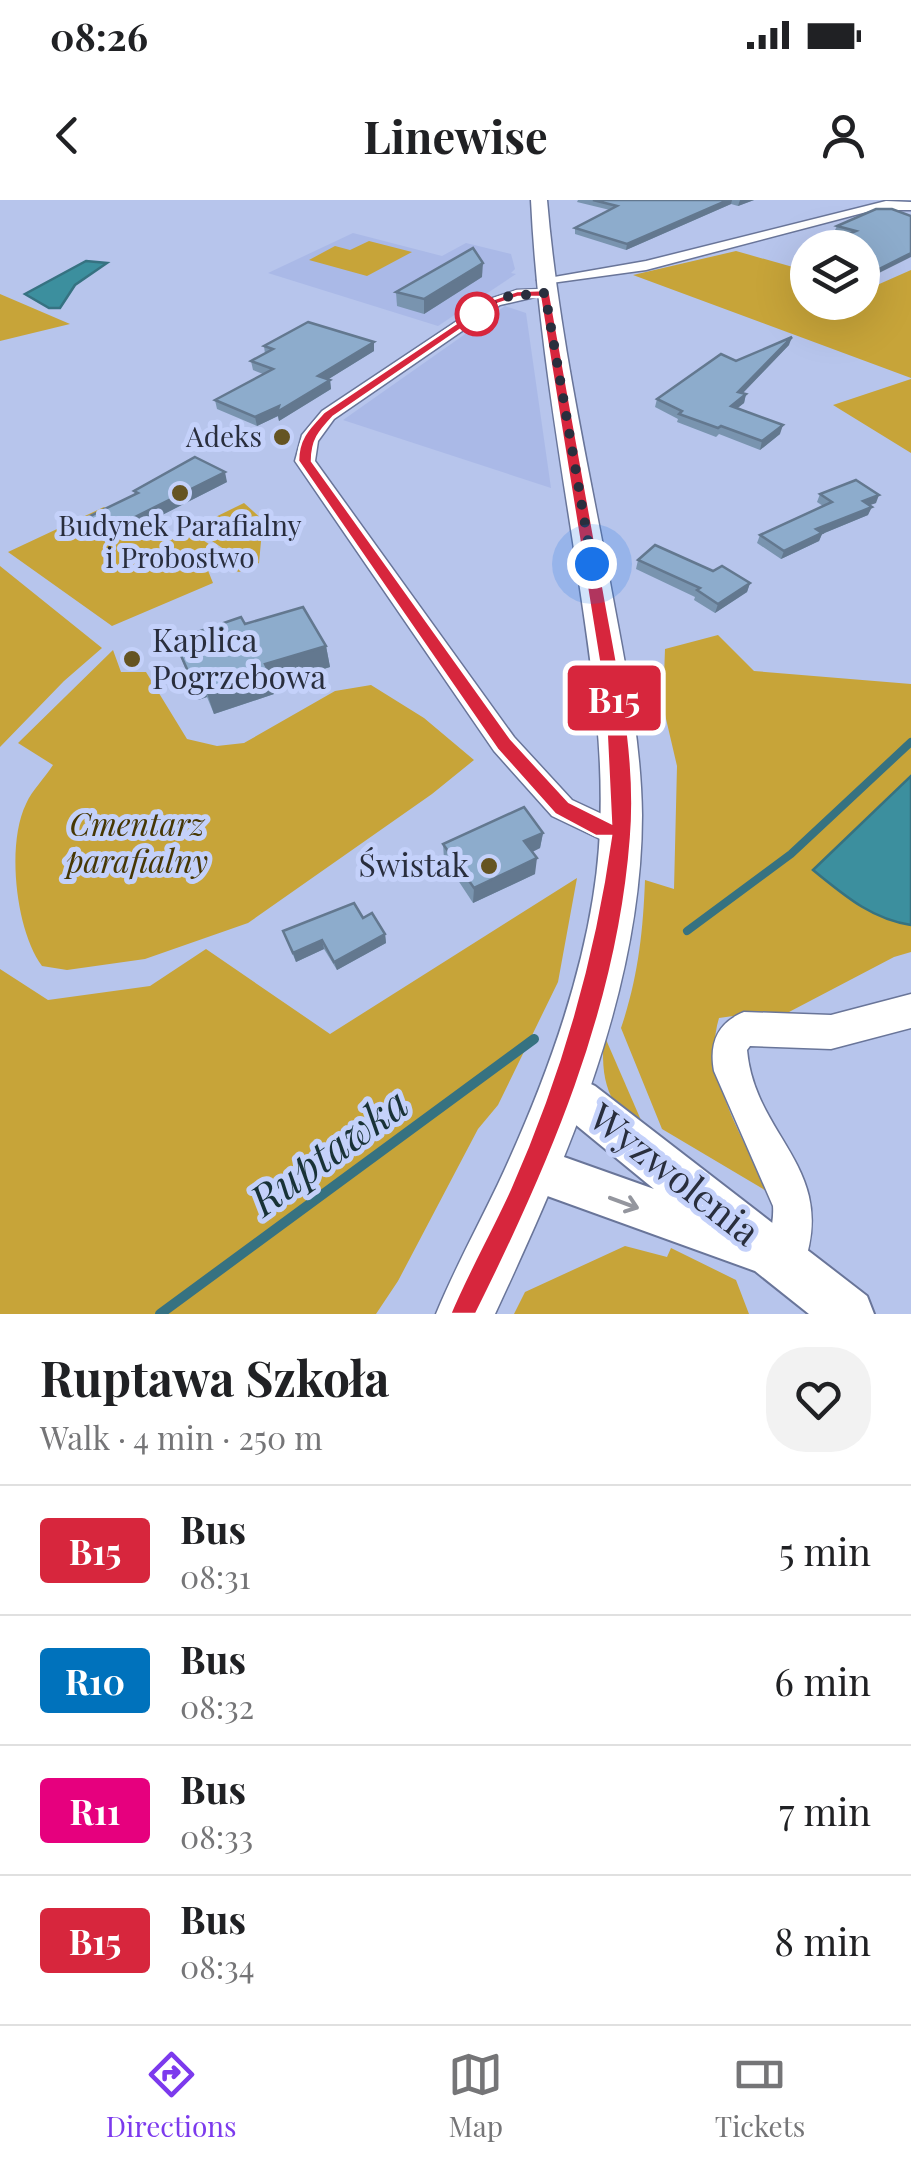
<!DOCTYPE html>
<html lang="en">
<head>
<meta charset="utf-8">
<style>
  body { margin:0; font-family:"Playfair Display",serif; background:#f2f2f2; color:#202124; height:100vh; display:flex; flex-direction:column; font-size:38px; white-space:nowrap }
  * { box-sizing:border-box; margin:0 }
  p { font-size:32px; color:#757577 }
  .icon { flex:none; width:55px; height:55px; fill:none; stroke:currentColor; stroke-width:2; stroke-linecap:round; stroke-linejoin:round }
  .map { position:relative; height:1114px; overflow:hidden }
  .details { display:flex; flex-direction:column; background:#fff; flex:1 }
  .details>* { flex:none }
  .badge { padding:0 20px; border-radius:8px; font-size:35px; line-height:65px }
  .tools { position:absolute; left:790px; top:30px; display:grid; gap:20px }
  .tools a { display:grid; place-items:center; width:90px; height:90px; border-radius:50%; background:#fff; box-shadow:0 10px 40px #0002; font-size:50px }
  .you { position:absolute; width:50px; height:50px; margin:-25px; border:8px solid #fff; border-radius:50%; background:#1a73e8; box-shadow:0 0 0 15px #1a73e833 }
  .map>.badge { position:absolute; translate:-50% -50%; box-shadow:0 0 0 5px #fff }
  .round { display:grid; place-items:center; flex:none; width:105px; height:105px; border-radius:40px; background:#f2f2f2 }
  .overview { display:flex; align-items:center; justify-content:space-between; height:170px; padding:0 40px }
  h1 { font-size:48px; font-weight:700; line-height:75px }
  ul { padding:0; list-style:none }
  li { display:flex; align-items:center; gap:30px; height:130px; padding:0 40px; border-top:2px solid #e0e0e0 }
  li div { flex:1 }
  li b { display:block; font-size:38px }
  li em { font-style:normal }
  li .badge { min-width:110px; font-weight:700; text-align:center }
  .status { display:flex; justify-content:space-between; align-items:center; height:70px; padding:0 50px; background:#fff; direction:ltr }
  .status svg { height:28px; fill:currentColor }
  header { display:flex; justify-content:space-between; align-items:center; height:130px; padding:0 40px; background:#fff; font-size:45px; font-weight:700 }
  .tabs { display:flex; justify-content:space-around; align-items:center; height:140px; border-top:2px solid #e0e0e0; background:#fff; font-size:28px; color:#757577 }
  .tabs a { display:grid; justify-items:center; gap:5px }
  .tabs .on { color:#7c3aed }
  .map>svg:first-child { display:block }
</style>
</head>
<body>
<div class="status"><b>08:26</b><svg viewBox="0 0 49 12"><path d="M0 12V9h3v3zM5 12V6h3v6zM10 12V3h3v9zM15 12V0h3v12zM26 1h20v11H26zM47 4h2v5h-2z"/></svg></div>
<header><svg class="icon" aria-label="back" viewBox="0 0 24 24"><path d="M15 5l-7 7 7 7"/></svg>Linewise<svg class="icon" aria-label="person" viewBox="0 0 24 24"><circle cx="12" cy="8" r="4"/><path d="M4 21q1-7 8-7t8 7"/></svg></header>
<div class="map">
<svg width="911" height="1114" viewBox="0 0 911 1114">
  <rect width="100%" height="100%" fill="#b7c5ec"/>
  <g fill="#aab9e7">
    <path d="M353,33L442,56L466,43L511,54L515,69L511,73L516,74L438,126L268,73Z"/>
    <path d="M505,106L526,113L551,288L343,220Z"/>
  </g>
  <g fill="#c7a439">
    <path d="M369,41L412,52L367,76L309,60L335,46L350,50Z"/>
    <path d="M736,51L807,71L808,102H862L863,87L868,89L911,70V178L633,75Z"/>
    <path d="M0,94L70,124L0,141Z"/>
    <path d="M911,179V253L833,205Z"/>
    <path d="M244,303L263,320L259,363L250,367L193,328Z"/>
    <path d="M104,307L165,341L188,330L246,369L239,372L212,364L207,368L213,383L112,426L8,352Z"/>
    <path d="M0,366L102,448L64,481L0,547Z"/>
    <path d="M718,435L754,471L911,484V752L894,757L789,812L792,824L733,816L719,818C701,877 745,939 768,992L662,929L621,828C638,778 643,733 645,680L674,689L677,566L663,506L665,449Z"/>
    <path d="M113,450L121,472H146L187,539L217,546L244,543L335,491L371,485L424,518L474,560L432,594L248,723L145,759L67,770L42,766C16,731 6,645 26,604C32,590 45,578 53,565L18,543Z"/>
    <path d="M577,678L558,782L498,905L478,929L398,1081L376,1114H0V769L48,800L150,786L206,749L330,834Z"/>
    <path d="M604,835L647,934C607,908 600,880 604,835Z"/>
    <path d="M625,1046L667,1057L671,1048L736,1080L749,1114H514L525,1092Z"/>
  </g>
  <g fill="#3c8f9e" stroke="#367281" stroke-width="2.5">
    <path d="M86,61L107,63L75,85L60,108H49L25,94Z"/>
    <path d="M911,576V725C871,719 844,695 813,670Z"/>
  </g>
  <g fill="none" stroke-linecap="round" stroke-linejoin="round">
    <path stroke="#367281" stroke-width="8" d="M687,731L791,654L911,542"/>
    <path stroke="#367281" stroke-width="10" d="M160,1114L534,839"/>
    <g stroke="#697599" stroke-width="3">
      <g id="minor">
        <path d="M886,1L911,2V10H874L646,70L544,84L537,80L646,61Z"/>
        <path d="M517,90L545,89L552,93L500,105L334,219L318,241L315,261L514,537L572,600L632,628L636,637L632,646L621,649L552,616L494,551L295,261L302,235L322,211L490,99Z"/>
        <path d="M911,794V828L831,849L750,846L747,850C755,940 843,969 800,1075L785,1081L770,1075C761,1052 775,1030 773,1006L714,871C709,843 717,823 744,812L831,815Z"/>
      </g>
    </g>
    <g stroke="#697599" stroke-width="4">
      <path id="tertiary" d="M562,870L595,886L867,1096L874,1114H809L755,1071L517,985L510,969L517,953L533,946L654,989L565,916L547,907L540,892L547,877Z"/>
    </g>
    <g stroke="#697599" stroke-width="3">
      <path id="secondary" d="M531,0H547C558,129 586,255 610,382C624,459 641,536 642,615C642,789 567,959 495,1114H436C454,1070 477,1028 498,984C540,894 577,797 593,698C611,589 594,483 578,375C559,250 537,126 531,0Z"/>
    </g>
    <use href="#minor" fill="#fff" fill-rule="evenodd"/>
    <use href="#tertiary" fill="#fff" fill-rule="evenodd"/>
    <use href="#secondary" fill="#fff" fill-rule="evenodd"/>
  </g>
  <g fill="#7994af">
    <path d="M578,0H754L738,6L731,4L626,50L575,34V28L610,10L577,2Z"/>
    <path d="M911,16L875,75L866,72L828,46L829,42L848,34L835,30L837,26Z"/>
    <path d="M482,77L424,114L397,106L396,92Z"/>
    <path d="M374,142V151L327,180H330L331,189L279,221L278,216L257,226L217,209L215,200L263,174L253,170L251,161L265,154L264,146Z"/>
    <path d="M789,145L743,193L746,194L744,203L737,208L780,234L760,250L719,234L716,237L677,222L678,219L655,207L657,199L736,161Z"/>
    <path d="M227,282L107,343L88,329L84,319L135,295L134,291Z"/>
    <path d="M820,294L876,303L869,305L868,315L822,334L819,341L781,359L757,343L760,335L823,306L817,302Z"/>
    <path d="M638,360L713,371L750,383L747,392L715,413L694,400L695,397L636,369Z"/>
    <path d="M245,424L326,446L330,467L272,485L274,494L214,514L207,497L198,500L174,440Z"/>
    <path d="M543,633L540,648L532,652L535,674L473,703L444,659L443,644Z"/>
    <path d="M363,718L385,734L386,743L337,770L324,749L296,762L283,731Z"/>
  </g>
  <g fill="#63788f">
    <path d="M728,0H732L731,4L626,50L627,44Z"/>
    <path d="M740,0H754L738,6Z"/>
    <path d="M911,53V57L875,75L877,70Z"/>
    <path d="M483,63L482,77L424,114V99Z"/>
    <path d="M792,137L789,145L736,200L738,192Z"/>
    <path d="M374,142V151L319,185L318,176Z"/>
    <path d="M330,180L331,189L279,221L278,216L257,226L255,217Z"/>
    <path d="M746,194L744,203L729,215L731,206Z"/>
    <path d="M783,225L780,234L760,250L762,241Z"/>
    <path d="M225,272L227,282L107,343L103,333Z"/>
    <path d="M879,295L876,303L859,309L863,301Z"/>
    <path d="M872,307L868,315L822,334L819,341L781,359L784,351L816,329Z"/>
    <path d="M750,383L747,392L715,413L718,404Z"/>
    <path d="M326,446L330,467L272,485L274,494L214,514L207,493L265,464Z"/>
    <path d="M200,475L207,497L198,500L191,478Z"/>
    <path d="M543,633L540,648L522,657L524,641Z"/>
    <path d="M537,658L535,674L473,703L474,688Z"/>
    <path d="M385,734L386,743L337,770L334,762Z"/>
    <path d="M322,740L324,749L296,762L293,753Z"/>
  </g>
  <g fill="#8daccc" stroke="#63788f" stroke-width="2.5">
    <path d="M593,0H728L627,44L575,28L617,6Z"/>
    <path d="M876,9H892L911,16V53L877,70L868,67L862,70V48H833L839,45L829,42L856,31L837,26Z"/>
    <path d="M473,48L483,63L424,99L396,92Z"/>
    <path d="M308,122L374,142L318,176L330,180L277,212L279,206L255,217L215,200L273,169L251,161L273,149L264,146Z"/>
    <path d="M792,137L738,192L746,194L731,206L783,225L762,241L721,226L718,228L679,214L682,211L657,199L721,154L736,161Z"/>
    <path d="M195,257L225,272L103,333L84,319L138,293L134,291Z"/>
    <path d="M856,280L879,295L863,301L872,307L816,329L822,333L784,351L760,335L832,302L820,294Z"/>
    <path d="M655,345L713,371L722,366L750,383L718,404L697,390L700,388L638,360Z"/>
    <path d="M303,407L326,446L265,464L269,472L207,493L200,475L191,478L174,440L241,417L245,424Z"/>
    <path d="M524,607L543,633L524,641L537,658L474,688L443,644Z"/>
    <path d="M354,703L363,718L372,713L385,734L334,762L322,740L293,753L283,731Z"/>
  </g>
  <defs><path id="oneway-shaft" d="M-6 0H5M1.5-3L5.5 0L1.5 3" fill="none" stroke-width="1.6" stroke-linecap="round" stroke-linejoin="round" transform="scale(2.5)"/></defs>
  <use stroke="#94969e" href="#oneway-shaft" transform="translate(624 1003) rotate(20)"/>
  <path fill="#d7263d" stroke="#fff" stroke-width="2.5" fill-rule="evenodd" d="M545,90L550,93C568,192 586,292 604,391C618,471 638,555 631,638C618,810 548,970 476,1114H450C468,1071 491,1031 510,989C560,876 594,758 611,636H596L555,614L497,549L298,261C298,238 309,228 324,212L491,100L517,91ZM518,97H540L605,499L611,623L569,602L511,539L312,261C312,240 319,232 333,217L498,104Z"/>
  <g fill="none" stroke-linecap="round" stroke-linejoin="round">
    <path stroke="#292e3d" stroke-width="10" stroke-dasharray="0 18" d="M477,114L504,97L545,93L592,364"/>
  </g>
  <circle fill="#fff" stroke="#d7263d" stroke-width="5" cx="477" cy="114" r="20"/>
  <g fill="#655422" stroke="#c4d1fa" stroke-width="4">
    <circle cx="282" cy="237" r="10"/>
    <circle cx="180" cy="293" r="10"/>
    <circle cx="132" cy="459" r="10"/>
    <circle cx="489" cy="666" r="10"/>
  </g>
  <g text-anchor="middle" stroke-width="10" stroke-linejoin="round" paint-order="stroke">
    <g font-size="28" fill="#292e3d" stroke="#c4d1fa" text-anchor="end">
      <text x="262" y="247">Adeks</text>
      <text x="180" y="336" text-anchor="middle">Budynek Parafialny<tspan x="180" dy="32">i Probostwo</tspan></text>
    </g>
    <g font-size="32" fill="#292e3d" stroke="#c4d1fa" text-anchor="start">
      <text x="152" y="452">Kaplica<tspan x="152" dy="37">Pogrzebowa</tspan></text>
      <text x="469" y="677" text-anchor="end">Świstak</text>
    </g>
    <g font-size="32" font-style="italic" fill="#463704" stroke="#c4d1fa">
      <text x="137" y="636">Cmentarz<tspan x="137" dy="37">parafialny</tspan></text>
    </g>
    <g font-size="38" fill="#292e3d" stroke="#c4d1fa">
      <text transform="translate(674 975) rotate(38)" y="13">Wyzwolenia</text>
    </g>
    <g font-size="42" font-style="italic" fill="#183237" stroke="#c4d1fa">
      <text transform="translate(329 952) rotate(-36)" y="15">Ruptawka</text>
    </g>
  </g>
</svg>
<div class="tools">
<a><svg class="icon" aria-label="layers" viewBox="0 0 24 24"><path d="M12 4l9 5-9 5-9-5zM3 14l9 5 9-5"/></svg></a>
</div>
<div class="you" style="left:592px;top:364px"></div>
<b class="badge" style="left:614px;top:498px;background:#d7263d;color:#fff">B15</b>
</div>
<section class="details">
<div class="overview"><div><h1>Ruptawa Szkoła</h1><p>Walk · 4 min · 250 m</p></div><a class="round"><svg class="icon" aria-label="heart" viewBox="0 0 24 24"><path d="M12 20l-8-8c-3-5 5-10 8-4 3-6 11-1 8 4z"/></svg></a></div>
<ul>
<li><span class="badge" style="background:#d7263d;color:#fff">B15</span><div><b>Bus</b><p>08:31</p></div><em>5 min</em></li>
<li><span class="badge" style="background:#0072bc;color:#fff">R10</span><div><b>Bus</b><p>08:32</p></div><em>6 min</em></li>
<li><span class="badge" style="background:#e6007e;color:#fff">R11</span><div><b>Bus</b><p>08:33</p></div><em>7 min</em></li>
<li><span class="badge" style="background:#d7263d;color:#fff">B15</span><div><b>Bus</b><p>08:34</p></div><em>8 min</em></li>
</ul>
</section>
<nav class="tabs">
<a class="on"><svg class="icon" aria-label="directions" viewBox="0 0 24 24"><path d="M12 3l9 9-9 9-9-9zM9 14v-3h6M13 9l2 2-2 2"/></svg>Directions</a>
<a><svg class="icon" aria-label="map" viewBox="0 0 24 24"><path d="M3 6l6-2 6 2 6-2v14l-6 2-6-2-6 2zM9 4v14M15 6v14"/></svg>Map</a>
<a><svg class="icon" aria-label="tickets" viewBox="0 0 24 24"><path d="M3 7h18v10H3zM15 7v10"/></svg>Tickets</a>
</nav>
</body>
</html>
